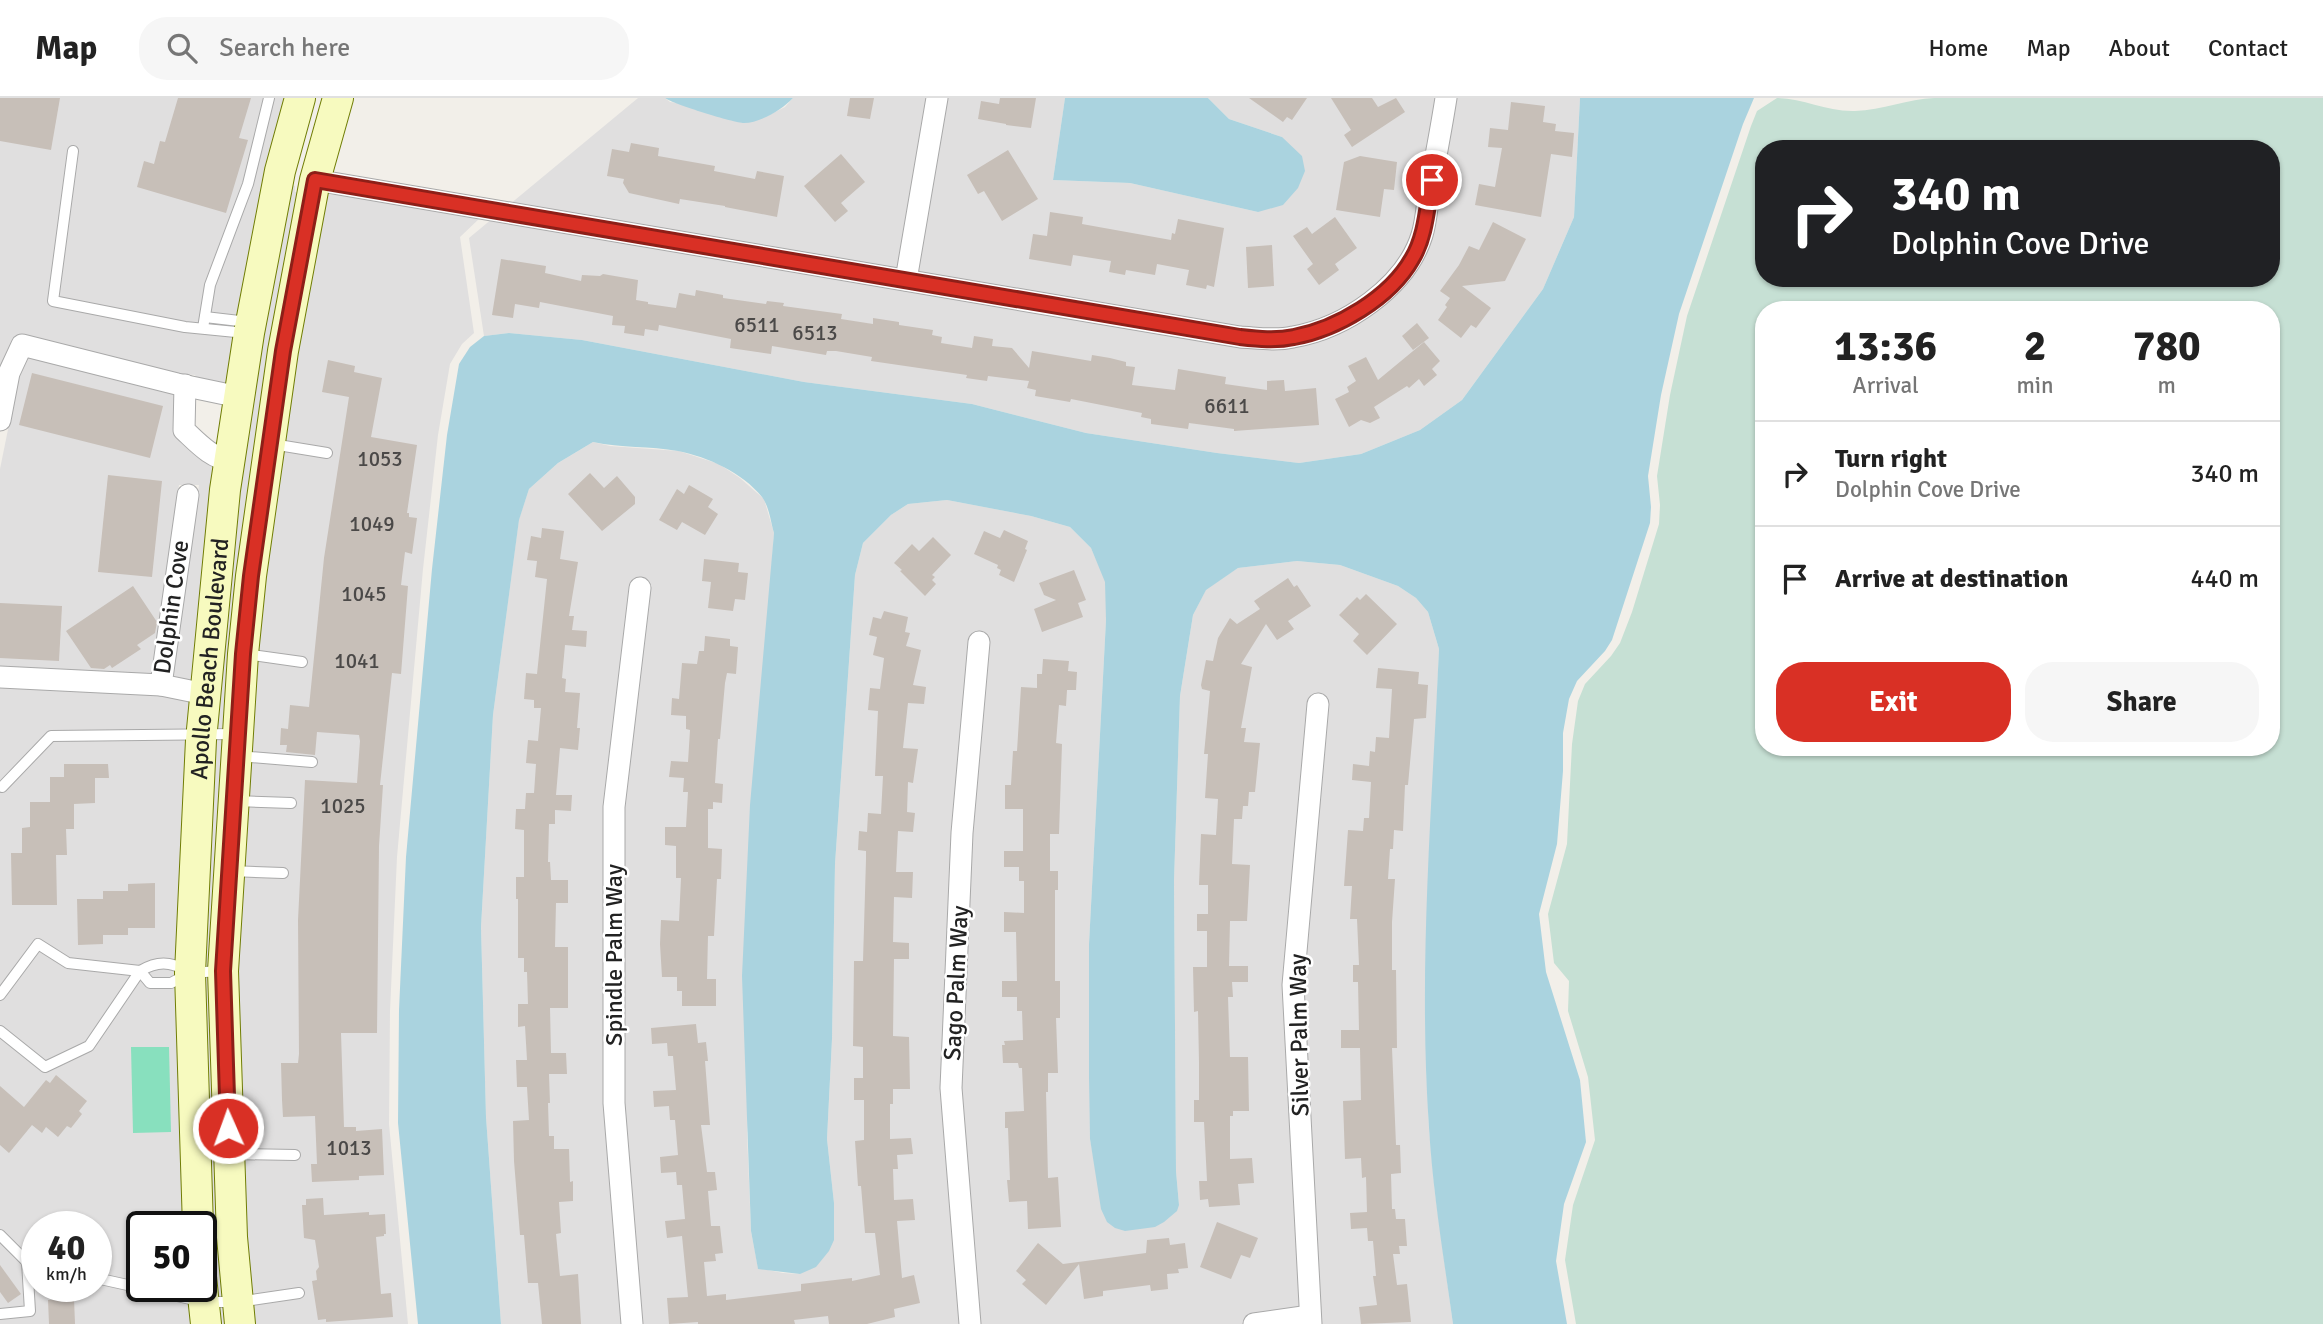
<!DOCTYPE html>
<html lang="en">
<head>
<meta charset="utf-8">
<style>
  :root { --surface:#fff; --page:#f6f6f6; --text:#222; --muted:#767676; --line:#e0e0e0; --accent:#d93025 }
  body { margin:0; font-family:Signika,sans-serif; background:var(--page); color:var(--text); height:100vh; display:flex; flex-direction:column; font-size:26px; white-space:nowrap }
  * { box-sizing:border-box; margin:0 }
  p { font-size:23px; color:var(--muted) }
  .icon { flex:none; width:38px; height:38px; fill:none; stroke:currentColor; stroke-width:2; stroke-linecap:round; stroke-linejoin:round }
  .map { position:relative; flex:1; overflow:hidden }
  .details { position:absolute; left:1755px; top:203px; width:525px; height:455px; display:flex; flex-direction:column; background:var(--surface); border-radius:28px; box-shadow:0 2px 5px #0004 }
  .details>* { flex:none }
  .guide { position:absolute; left:1755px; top:42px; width:525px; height:147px; border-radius:28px; box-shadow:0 2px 5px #0004; background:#202124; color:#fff; overflow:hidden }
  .speed { position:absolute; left:21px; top:1113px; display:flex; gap:14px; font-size:35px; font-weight:700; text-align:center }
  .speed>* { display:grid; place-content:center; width:91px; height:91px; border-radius:50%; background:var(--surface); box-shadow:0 2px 5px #0004; line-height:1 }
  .speed small { font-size:18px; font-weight:400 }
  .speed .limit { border:4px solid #111; border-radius:10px; background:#fff; color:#111 }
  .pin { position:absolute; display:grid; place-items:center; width:60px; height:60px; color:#fff; margin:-30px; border:4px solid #fff; border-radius:50%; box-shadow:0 2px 7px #0007 }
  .me { position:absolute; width:77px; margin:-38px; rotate:358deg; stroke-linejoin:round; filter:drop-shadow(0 0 5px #0008) }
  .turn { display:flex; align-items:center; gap:24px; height:147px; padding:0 21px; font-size:32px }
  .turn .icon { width:91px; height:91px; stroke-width:2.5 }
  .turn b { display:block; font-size:49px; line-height:60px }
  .eta { display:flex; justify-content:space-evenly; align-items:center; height:119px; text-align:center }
  .eta b { font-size:42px; font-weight:800; line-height:49px }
  .action { display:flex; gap:14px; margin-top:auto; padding:14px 21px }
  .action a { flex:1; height:80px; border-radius:28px; background:var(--accent); color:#fff; font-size:28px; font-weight:800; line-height:80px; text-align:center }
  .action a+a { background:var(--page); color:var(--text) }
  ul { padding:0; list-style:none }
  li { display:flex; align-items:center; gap:21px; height:105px; padding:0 21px; border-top:2px solid var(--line) }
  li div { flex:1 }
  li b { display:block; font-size:26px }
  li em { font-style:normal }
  header { display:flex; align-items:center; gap:42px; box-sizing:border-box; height:98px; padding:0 35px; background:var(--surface); border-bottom:2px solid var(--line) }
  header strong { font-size:33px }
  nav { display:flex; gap:38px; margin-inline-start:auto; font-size:24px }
  .search { width:490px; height:63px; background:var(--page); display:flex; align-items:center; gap:18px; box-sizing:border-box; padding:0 24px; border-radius:28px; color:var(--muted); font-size:26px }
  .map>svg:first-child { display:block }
</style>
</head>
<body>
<header>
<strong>Map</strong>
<div class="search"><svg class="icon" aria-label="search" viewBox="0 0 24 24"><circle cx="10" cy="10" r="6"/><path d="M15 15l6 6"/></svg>Search here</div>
<nav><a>Home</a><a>Map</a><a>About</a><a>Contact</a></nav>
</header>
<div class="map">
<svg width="2323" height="1226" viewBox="0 0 2323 1226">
  <rect width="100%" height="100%" fill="#f2efe9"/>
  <!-- residential -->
  <g fill="#e0dfdf" fill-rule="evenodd">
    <path d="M0 0H290L231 287 196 279 195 277 181 276 26 238 0 272Z"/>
    <path d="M638 0H665L670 4 767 18 785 9 793 0H1065L1053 82 1130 85 1258 114 1282 39 1229 21 1208 0H1580L1574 119 1543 191 1462 302 1420 332 1361 356 1299 365 1217 355 1086 335 972 306 804 284 582 242 509 235 484 238 469 140Z"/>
    <path d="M288 86 295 88V94L302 95 241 478 229 1226H217L208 1142 200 873 211 642 236 393Z"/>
    <path d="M323 96 359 99 480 120 460 139 474 235 462 246 450 266 438 337 423 471 397 759 390 913 389 1026 408 1226H250L234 872 261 478Z"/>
    <path d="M28 259 174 296 173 332 176 339 195 356 214 370 196 584 173 579 199 387H179L152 576 0 569V371L19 277Z"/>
    <path d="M593 344 610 348 679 353 719 366 740 380 764 401 774 435 768 522 747 1035 751 1133 758 1170 783 1175 800 1176 834 1105 827 1041 832 941 835 766 855 477 863 445 891 417 908 406 947 402 1031 418 1070 429 1091 450 1106 484V522L1089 846 1090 1041 1095 1068 1179 1107 1176 1073 1174 783 1180 598 1193 517 1206 491 1238 470 1297 463 1340 467 1398 488 1416 500 1428 514 1439 551 1427 837 1426 966 1429 1031 1435 1095 1453 1226H501L486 1019 481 829 493 617 519 421 529 391 558 365Z"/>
    <path d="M0 589 159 597 194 604 187 1129H142V1188H192L195 1226H0ZM37 1129H96V1188H37Z"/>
  </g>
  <!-- wetland -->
  <path fill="#c6e0d4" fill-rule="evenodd" d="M1777 0C1803 0 1827 14 1855 13 1882 12 1909 1 1934 0 2064 0 2193 0 2323 0V1226H1576L1565 1162 1573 1107 1595 1042 1588 979 1568 913 1569 883 1554 865 1548 816 1567 746 1572 646 1578 603 1585 586 1611 558 1620 545 1632 514 1659 426 1660 407 1657 378 1670 297 1687 218 1751 28 1757 13ZM1764 51H2272V180H1764ZM1764 212H2272V649H1764Z"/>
  <!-- pitch -->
  <path fill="#88e0be" d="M131 949H169L171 1034 133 1035Z"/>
  <!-- water -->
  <g fill="#aad3df">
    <path d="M665 0H793C783 11 760 25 744 25 734 25 673 6 665 0Z"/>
    <path d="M1065 0H1208L1229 21 1282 39 1302 58 1305 73 1298 90 1283 107 1258 114 1130 85 1053 82Z"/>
    <path d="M1580 0H1754L1743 26 1679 216 1661 297 1648 378 1651 409 1650 425 1612 542 1605 553 1577 583 1569 601 1563 635V673L1557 746 1539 816 1546 874 1580 982 1586 1044 1564 1106 1556 1163 1567 1226H1453C1444 1161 1433 1096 1429 1030 1418 871 1432 710 1439 551L1428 514 1416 500 1398 488 1340 467 1297 463 1238 470 1206 492 1193 517 1180 598 1174 783 1176 1073 1179 1107 1177 1113 1164 1124 1155 1129 1125 1133 1115 1130 1107 1124 1101 1111 1090 1041 1089 980V846L1106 522 1105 484 1091 450 1070 429 1031 418 947 402 908 406 891 417 863 445 855 477 835 766 832 941 827 1041 834 1105V1142L829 1153 816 1169 800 1176 758 1171 751 1133 742 878 750 707 774 435C771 425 769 408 762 399 743 375 708 359 678 353 650 348 621 350 593 344L558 365 529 391 519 422 493 617 481 829 486 1019 501 1226H418L398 1025 399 912 406 759 432 471 447 337 459 266 470 249 484 238 509 235 582 242 804 284 972 306 1086 335 1217 355 1299 365 1361 356 1420 332 1462 302 1543 191 1574 119Z"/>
  </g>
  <!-- building -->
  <g fill="#c7bfb8">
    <path d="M0 0H60L51 52 0 43Z"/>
    <path d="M178 0H251L239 40 248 42 226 115 137 89 144 63 154 66 160 43 165 44Z"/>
    <path d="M850 0H874L870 21 847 18Z"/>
    <path d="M1000 0H1036L1031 30 1006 27V26L978 21 981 3 999 6Z"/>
    <path d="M1249 0H1307L1292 22 1287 19 1283 24Z"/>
    <path d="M1331 0H1372L1378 9 1396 0 1405 14 1352 49 1344 37 1351 32Z"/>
    <path d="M1511 4 1545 8 1543 24 1556 26 1555 33 1574 35 1572 59 1551 56 1541 119 1475 107 1479 86 1495 89 1502 50 1488 49 1490 30 1508 32Z"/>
    <path d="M631 45 659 50 658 58 715 68 714 73 755 81 757 73 784 78 777 119 725 109V108L680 101 679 106 629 95 623 85 624 81 607 78 612 51 629 54Z"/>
    <path d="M1008 52 1038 101 1002 123 984 93 978 96 967 77Z"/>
    <path d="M841 56 865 84 841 105 848 113 835 124 804 88Z"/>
    <path d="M1360 58 1397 64 1394 92 1384 91 1380 119 1336 112 1344 64Z"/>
    <path d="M1050 114 1083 119 1082 126 1171 142 1172 135 1175 136 1178 121 1224 130 1214 189 1207 187 1206 191 1186 187 1189 172 1157 166 1155 177 1126 172 1125 177 1109 174 1111 163 1073 157 1071 168 1029 161 1033 136 1047 138Z"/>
    <path d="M1335 119 1357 150 1335 166 1339 172 1319 187 1307 171 1313 166 1293 138 1307 129 1312 136Z"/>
    <path d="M1493 124 1526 141 1505 183 1462 188 1491 210 1476 230 1471 227 1461 240 1438 222 1447 209 1445 207 1450 200 1440 193 1459 167 1469 148 1479 152Z"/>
    <path d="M1272 147 1274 188 1248 190 1246 149Z"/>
    <path d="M501 161 546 168 545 175 581 183 582 177 600 178 603 176 638 182 636 202 648 204V206L676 210 679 195 695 198 696 192 723 197V200L766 206 767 203 784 205 783 208 842 216 841 221 873 226V220L899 224V227L933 232 932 237 942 239 941 245 972 250 974 238 993 241 992 248 1012 250 1029 270 1032 253 1091 263 1092 257 1110 260 1126 264V268L1135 269 1132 287 1175 292 1178 271 1226 279 1225 286 1267 292V283L1284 282 1285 293 1316 290 1319 327 1234 333V331L1189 325 1188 331 1151 326V321L1141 319 1142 315 1071 301 1070 304 1035 298 1036 292 1027 290 1029 283 988 278 987 283 966 280 967 277 871 263 872 259 836 253H827L826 257 772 248 771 256 730 250 731 241 659 227 658 233 645 231 644 238 624 235 625 228 612 227 613 218 540 204 539 210 515 206 513 220 492 217Z"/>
    <path d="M1417 225 1429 240 1413 252 1402 238Z"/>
    <path d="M1424 244 1440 263 1432 271 1437 277 1424 288 1419 281 1409 290 1407 288 1374 309 1380 320 1370 325 1361 322 1349 329 1335 301 1349 294 1347 289 1356 283 1348 268 1366 259 1378 282Z"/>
    <path d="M328 262 355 268 354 274 382 280 371 339 417 347 407 415H409V419L417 420 412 456 405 454 401 487 408 488 401 576 392 575 380 687H383L379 748 377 935H341L344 1029H356V1033L382 1031 384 1077 359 1078V1082L312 1084 311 1066H317L315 1018 283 1019 282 1002 281 965H298L299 956 298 822 305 682 357 685 360 643 359 637 317 634 315 657 286 654 287 647H280L281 630 288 631 290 607 309 609 324 460 349 299 322 294Z"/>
    <path d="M32 275 163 308 150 360 19 327Z"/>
    <path d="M590 375 604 390 617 378 635 399V406L602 433 568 396Z"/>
    <path d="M108 377 162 383 152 479 98 474Z"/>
    <path d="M689 387 713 401 708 409 718 416 705 437 682 424 677 432 659 422 677 391 684 396Z"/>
    <path d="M542 430 564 433 560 461 578 464 569 518H574L572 532 587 533 586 549 565 547 562 580 566 581 565 594 580 595 577 630H580L578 652 560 650 556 697H572L571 713 555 712V726H549L548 764H550L551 782H568V805H556L555 849H568V910H550L551 955H566L567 976H549L550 1005H548L549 1038H554V1051H569L570 1084 573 1083V1103L559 1104 561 1135 556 1136 560 1178 578 1176 581 1226H542L538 1185H528L524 1137H520L514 1063 513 1023 529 1022 527 989H517L516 962H527L525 928 518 929V906H528L527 874H524V860H518V801H516V779H524V732L515 731 516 711H525L526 695H534L536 666 526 665 528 642 538 643 541 610H534V602L524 601 526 575 537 576 547 481 535 479 537 463 527 462 531 438 541 440Z"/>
    <path d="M1004 432 1028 443 1025 451 1027 452 1014 484 999 477 1001 472 997 470 998 467 974 456 984 433 1000 440Z"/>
    <path d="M933 439 951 457 932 477 935 479 932 482 936 486 925 498 900 473 902 472 894 465 912 446 919 453Z"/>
    <path d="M704 461 739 465 738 474 748 475 745 502 735 501 733 513 708 510 711 484 702 483Z"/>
    <path d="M1074 472 1086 502 1078 505 1083 519 1042 534 1034 511 1056 502 1044 497 1039 485Z"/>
    <path d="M1288 480 1294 489 1297 487 1311 508 1288 523 1294 531 1277 542 1266 526 1241 566 1252 569 1241 630H1246L1244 644 1260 645 1255 694H1249L1248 708H1243L1242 721H1234L1232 766 1250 767 1247 823H1230L1229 868H1248V884H1232L1233 899H1228L1230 959H1248L1249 1013H1233V1018H1230V1061L1252 1060 1254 1085 1238 1086 1240 1107 1209 1109 1208 1101 1200 1102 1199 1083H1207L1204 1024H1194V1002H1199V964L1198 913 1194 914 1193 869H1207V833H1197V816H1208V787H1199L1201 736 1216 737 1218 701 1205 700 1208 656H1204L1210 593 1202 591 1201 587 1206 562 1213 563 1218 540 1230 520 1237 526 1260 511 1254 503Z"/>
    <path d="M133 488 157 524 155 535 137 547 141 551 112 570 110 567 104 571 91 570 66 533Z"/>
    <path d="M1366 496 1397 526 1367 557 1353 543 1359 536 1339 517 1357 499 1360 502Z"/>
    <path d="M0 505 62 508 59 563 0 560Z"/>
    <path d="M884 513 908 519 905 534 910 535 906 548 921 552 913 587 926 589 924 606 908 605 903 650 918 651 913 685 908 684 907 714 915 715 913 734 898 733 896 774H913L912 800 894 799 893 844 909 845V861H894L893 938 909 939 910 991H893V1006H890V1041L911 1040 913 1056 897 1057 898 1071H893L894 1102 913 1101 915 1122 897 1123 902 1180 914 1177 920 1205 894 1211 895 1219 867 1226H829L828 1218 794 1222 795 1226H698V1224L669 1226 667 1200 688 1199 682 1138 667 1140 665 1123 685 1121 682 1087H677L676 1074 661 1075 660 1059 678 1057 675 1022H670L669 1008 654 1009 653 993 676 992 673 958H668L667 945 652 946 651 930 696 926 698 945 706 944 708 963H705L710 1027H701L707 1074H715L717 1092 708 1093 711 1128H720L723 1155 715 1156 716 1163 704 1164 707 1198 726 1196V1202L801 1193V1186L852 1180V1183L880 1177 875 1135H865L861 1088H858L855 1043 864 1042V1002H854V980H863V949L853 948 854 863H863L866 761V753L858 752 859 733 867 734 868 715 881 716 883 678H875L878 613 868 612 870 590 880 591 884 560 873 557 877 539 869 537 873 519 881 521Z"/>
    <path d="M705 538 730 541V548L738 549 736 576 727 575 725 585 720 641H718L715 685 723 686 722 705 713 704V711H708V750L722 751 721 781H717L714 838H708L707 881H716V908H682V893H677V879H662L660 846 661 822 679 823 681 780H676V748L665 747V729H686L688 694H683L684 680 669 679 671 663 688 664 690 632 686 631V618L671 617 672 600 679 601 682 565 697 566 699 553H704Z"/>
    <path d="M1043 561 1069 563 1068 573 1077 574 1076 592H1067L1066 608 1059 607 1056 645 1062 646 1059 736H1050V773H1058V792H1055V883H1060V920H1056L1058 975H1048V994H1046L1048 1080 1058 1079 1061 1129 1028 1131 1027 1103 1009 1104 1007 1082H1010L1008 1030H1005V1014L1024 1013 1022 970H1019L1018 965H1003L1002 947H1005L1004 943 1023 942 1022 913H1017V899H1002V883H1017L1016 834H1004V814L1024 815V783H1019V769H1004V753H1023V711H1005V687H1011L1013 653H1017L1021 589 1037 590V576H1042Z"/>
    <path d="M1378 570 1419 574 1418 586 1428 587 1426 620 1414 621 1408 687H1405L1403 733 1394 732 1393 751H1390L1388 781H1395L1392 824V872H1396L1397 950H1392L1396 1047H1400L1401 1075 1391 1076 1392 1111H1395L1396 1121H1405L1407 1148H1399L1400 1156H1393L1397 1187 1407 1186 1411 1224 1361 1226 1359 1209 1377 1207 1373 1178H1376L1373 1143H1368L1367 1130 1351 1131 1350 1115 1367 1114 1366 1079 1362 1080 1361 1060 1345 1061 1343 1003 1361 1002 1360 950H1341V932H1359L1358 884H1353V867H1359L1357 821H1350L1352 788H1344L1348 732 1363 733 1364 720H1369L1371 684 1352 682 1353 666 1369 668 1370 653 1375 654 1376 639 1389 640 1392 591 1376 590Z"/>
    <path d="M64 666H108L109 680H95V705L74 706V731H66L67 757H56L57 807H12L11 755H22V730L30 729V704H50V679H64Z"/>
    <path d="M155 785V830H128V837H103V846L78 847 77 801H103V793H128V786Z"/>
    <path d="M56 977 87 1003 79 1013 82 1016 71 1030 67 1028 58 1039 46 1029 42 1035 32 1027 9 1055 0 1047V988L24 1009 46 982 50 985Z"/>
    <path d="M323 1100 324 1117 369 1114V1117L385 1116 386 1136H384V1138L376 1139 381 1196 391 1195 393 1219 326 1224V1221L318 1222 312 1183 317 1182 316 1173 319 1169 315 1142 304 1140 302 1107H306V1101Z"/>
    <path d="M1217 1124 1258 1140 1250 1160 1241 1157 1231 1181 1200 1169Z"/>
    <path d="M1169 1140 1170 1147 1185 1145 1188 1170 1178 1171 1179 1175 1167 1176 1168 1191 1151 1193 1150 1187 1103 1193V1198L1084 1201 1079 1166 1046 1207 1022 1186 1026 1182 1016 1173 1038 1145 1063 1166 1146 1155 1147 1142Z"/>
    <path d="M0 1167 21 1196 8 1205 0 1194Z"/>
    <path d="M74 1200 75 1226H49L48 1202Z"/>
  </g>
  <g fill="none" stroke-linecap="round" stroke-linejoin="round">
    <!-- lane casing -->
    <g stroke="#a9a9a9" stroke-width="12">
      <g id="lane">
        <path d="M73 53 53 203 185 229 246 235"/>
        <path d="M205 219 248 224"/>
        <path d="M203 230 210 187 248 86 269 0"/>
        <path d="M272 346 327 355"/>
        <path d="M245 556 302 564"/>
        <path d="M239 658 312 664"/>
        <path d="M2 689 51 638 235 636"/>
        <path d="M237 703 291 705"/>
        <path d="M231 773 283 775"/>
        <path d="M0 897 38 846 68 865 140 873 150 885H171L190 875 220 873"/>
        <path d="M0 933 45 969 89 948 140 873C157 863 170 863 187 873"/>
        <path d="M232 1056 295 1057"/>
        <path d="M0 1137 27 1164 37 1166"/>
        <path d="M96 1180 204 1204H238L299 1195"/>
        <path d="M0 1216 30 1213 27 1164"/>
      </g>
    </g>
    <!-- street casing -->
    <g stroke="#a9a9a9" stroke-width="23">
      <g id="street">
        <path d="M315 82 1240 239C1258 240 1276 243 1293 239 1345 230 1406 189 1422 137 1426 124 1427 109 1429 95 1435 63 1441 32 1446 0"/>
        <path d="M906 182 937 0"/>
        <path d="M185 287 184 332C197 344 212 361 230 362"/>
        <path d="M0 322 9 275 22 247 177 286 239 299"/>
        <path d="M0 579 161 587 188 397"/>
        <path d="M161 587 205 596"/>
        <path d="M632 1226 614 1005V709L640 490"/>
        <path d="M970 1226 951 990 962 735 979 544"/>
        <path d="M1254 1226 1310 1218"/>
        <path d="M1311 1226 1293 887 1318 606"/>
      </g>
    </g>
    <!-- secondary casing -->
    <g stroke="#707d05" stroke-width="32">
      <g id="secondary">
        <path id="s1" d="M198 1129 190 875 201 642 225 392 249 235 280 73 300 0"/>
        <path d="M201 1179 206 1226"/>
        <path d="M240 1226 232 1139 223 873 243 556 251 478 283 253 315 82 338 0"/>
      </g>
    </g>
    <!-- lane -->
    <use href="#lane" stroke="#fff" stroke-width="10"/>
    <!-- street -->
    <use href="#street" stroke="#fff" stroke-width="21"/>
    <!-- secondary -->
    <use href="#secondary" stroke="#f7fabf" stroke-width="30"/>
  </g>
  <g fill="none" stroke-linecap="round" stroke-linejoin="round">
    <!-- route casing -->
    <g stroke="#8d1f18" stroke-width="18">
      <path id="route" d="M228 1030 223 873 243 556 251 478 283 253 315 82 1240 239C1258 241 1276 243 1294 239 1337 231 1390 200 1412 161 1426 138 1427 108 1432 82"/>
    </g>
    <!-- route -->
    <use href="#route" stroke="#d93025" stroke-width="12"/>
  </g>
  <g text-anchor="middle" stroke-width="5" stroke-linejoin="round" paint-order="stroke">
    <!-- number labels -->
    <g font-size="21" fill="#4b4948">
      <text x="757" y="234">6511</text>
      <text x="815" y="242">6513</text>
      <text x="1227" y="315">6611</text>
      <text x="380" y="368">1053</text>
      <text x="372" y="433">1049</text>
      <text x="364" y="503">1045</text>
      <text x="357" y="570">1041</text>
      <text x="343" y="715">1025</text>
      <text x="349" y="1057">1013</text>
    </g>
    <!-- street labels -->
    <g font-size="24" fill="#222" stroke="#fff">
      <text transform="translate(171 509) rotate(-82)" y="8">Dolphin Cove</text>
      <text dy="8" stroke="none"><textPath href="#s1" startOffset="569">Apollo Beach Boulevard</textPath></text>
      <text transform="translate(614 857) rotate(-90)" y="8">Spindle Palm Way</text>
      <text transform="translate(956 885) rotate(-87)" y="8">Sago Palm Way</text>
      <text transform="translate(1299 937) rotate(-91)" y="8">Silver Palm Way</text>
    </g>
  </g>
</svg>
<div class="speed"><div>40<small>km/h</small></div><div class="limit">50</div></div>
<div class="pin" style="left:1432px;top:82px;background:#d93025"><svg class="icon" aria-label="arrive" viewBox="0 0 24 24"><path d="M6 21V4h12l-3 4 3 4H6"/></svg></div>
<svg class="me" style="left:228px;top:1030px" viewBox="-20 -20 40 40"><circle r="17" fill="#d93025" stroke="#fff" stroke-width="3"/><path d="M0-11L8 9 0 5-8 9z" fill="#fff"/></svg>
<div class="guide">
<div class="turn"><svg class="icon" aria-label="right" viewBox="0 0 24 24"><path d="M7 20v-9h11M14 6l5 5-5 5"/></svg><div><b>340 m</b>Dolphin Cove Drive</div></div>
</div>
<section class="details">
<div class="eta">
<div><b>13:36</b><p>Arrival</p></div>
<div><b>2</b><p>min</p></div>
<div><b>780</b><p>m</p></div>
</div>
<ul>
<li><svg class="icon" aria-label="right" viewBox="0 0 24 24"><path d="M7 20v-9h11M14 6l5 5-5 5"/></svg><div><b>Turn right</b><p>Dolphin Cove Drive</p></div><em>340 m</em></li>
<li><svg class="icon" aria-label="arrive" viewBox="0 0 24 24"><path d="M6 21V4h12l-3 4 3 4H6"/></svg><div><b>Arrive at destination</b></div><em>440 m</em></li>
</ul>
<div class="action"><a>Exit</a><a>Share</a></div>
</section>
</div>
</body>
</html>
